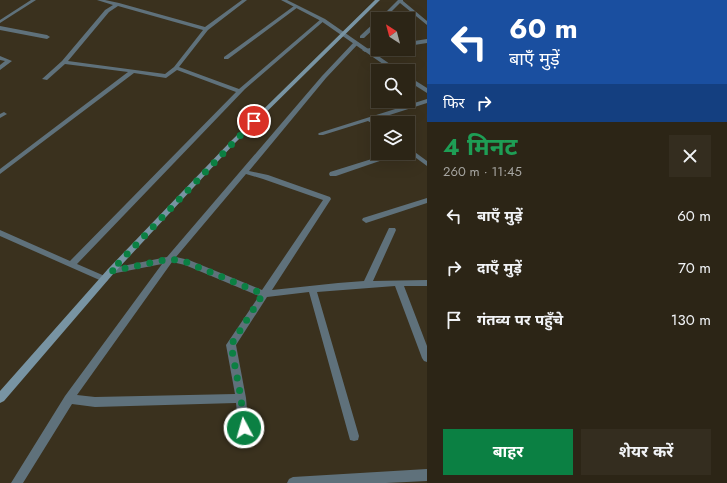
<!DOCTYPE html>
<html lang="hi">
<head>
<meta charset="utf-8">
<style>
  :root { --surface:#2c2516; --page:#342d1f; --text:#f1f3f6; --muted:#a6a5a1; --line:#484235; --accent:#0b8043 }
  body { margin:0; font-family:Jost,"Noto Sans Devanagari",sans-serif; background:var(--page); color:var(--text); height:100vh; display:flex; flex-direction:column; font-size:15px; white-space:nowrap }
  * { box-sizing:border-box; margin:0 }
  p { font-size:13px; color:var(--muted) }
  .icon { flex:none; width:22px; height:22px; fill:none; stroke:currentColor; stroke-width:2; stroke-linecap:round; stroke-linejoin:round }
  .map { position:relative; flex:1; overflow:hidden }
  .sheet { display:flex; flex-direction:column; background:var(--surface); width:300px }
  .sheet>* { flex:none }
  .guide { background:#1a4fa0; color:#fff; overflow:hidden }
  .needle { width:26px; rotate:324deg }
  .tools { position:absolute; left:371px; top:12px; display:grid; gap:8px }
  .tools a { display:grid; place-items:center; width:44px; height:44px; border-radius:0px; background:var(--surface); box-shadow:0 4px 16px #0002,0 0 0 1px var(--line); font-size:20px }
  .pin { position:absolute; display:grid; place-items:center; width:34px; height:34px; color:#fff; margin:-17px; border:2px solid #fff; border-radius:50%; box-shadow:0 1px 4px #0007 }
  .me { position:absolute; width:44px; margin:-22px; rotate:354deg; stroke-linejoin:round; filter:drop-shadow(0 0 3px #0008) }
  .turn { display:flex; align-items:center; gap:14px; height:84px; padding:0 16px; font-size:18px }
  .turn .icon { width:52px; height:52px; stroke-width:2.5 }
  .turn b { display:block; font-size:28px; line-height:34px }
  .then { display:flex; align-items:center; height:38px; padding:0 16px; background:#0003; gap:8px; font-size:15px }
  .round { display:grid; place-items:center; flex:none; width:42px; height:42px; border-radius:0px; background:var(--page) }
  .overview { display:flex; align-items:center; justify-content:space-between; height:68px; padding:0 16px }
  h1 { font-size:24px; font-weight:700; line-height:30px; color:#1e9e55 }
  .primary-button { display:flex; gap:8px; margin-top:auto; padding:8px 16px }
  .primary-button a { flex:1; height:46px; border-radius:0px; background:var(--accent); color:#fff; font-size:16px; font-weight:700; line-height:46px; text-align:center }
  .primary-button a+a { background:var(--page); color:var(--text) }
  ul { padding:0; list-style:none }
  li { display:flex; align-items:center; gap:12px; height:52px; padding:0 16px }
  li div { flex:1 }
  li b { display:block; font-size:15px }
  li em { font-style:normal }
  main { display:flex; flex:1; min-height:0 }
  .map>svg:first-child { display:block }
</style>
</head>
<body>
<main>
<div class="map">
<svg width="427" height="483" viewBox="0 0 427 483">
  <rect width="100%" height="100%" fill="#3a311e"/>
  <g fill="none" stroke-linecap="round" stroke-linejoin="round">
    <!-- minor -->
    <g fill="#5f717b" fill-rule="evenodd">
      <path d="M31 0H36L0 23V20Z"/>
      <path d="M97 0H105L119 3 205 27 242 0H247L208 30 179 67 239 89 321 19 325 20 245 89 77 264 107 277 108 279 107 281 104 282 0 236V230L70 261 236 92 177 70 166 78 134 73 0 174V169L128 72 65 64 47 80 42 79 62 61 105 10 113 5ZM118 6 203 30 174 67 165 74 68 61 109 12Z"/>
      <path d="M398 0H403V1L427 21V25L400 3 384 19H379Z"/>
      <path d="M294 6 298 7 228 59H224V57Z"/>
      <path d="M376 21H378V25L364 38H360V36Z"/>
      <path d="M0 26 47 35 50 37 47 39 0 30Z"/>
      <path d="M427 39V43L408 46V42Z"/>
      <path d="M354 42 359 43 326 78 249 171 268 175 330 197 331 199 272 290 338 283 364 281 388 230 389 228H395L396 230 373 281 427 280V286H404L427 346V362L424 361 422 358 395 286 317 292 359 436 358 440 354 441 350 440 309 292 267 297 236 345 246 398 250 443 249 447 245 448 241 447 240 443 236 403 95 407 72 404 23 483H11L65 396 162 264 111 274 108 273 107 271 108 269 167 257 322 76ZM246 174 263 179 323 200 262 290 189 260 176 257ZM172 262 185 265 259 296 226 345 235 394 95 397 77 395Z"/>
      <path d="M378 46V49H380L365 52 362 50Z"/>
      <path d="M0 56 12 61 0 70V65L5 61 0 60Z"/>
      <path d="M427 99V103L374 120 379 123H378V127L368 121 323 135H319L318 134 319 133Z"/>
      <path d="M4 112 7 114 0 118V114Z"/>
      <path d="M408 147 427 161V166L408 152Z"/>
      <path d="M391 153H401L400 154 336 176H330L329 174 330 172Z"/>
      <path d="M427 198V203L366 223 362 220 363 218Z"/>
      <path d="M427 469V481L386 483H287L289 479 293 477Z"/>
    </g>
    <!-- tertiary -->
    <g fill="#5f717b" fill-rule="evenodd">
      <path d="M281 0H287L325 19 400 71H393L321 21Z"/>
      <path d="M408 76 427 88V93L408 81Z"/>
    </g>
    <!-- secondary -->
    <path fill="#7894a3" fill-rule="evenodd" d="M375 0H380L234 144 114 273 4 401 0 403V391L108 269 230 142Z"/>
  </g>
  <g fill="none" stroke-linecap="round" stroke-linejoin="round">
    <!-- route -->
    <path stroke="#0b8043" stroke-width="7" stroke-dasharray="0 12.6" d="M244 428 241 398 231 345 263 294 186 262 170 259 111 271 254 121"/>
  </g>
</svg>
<div class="tools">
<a><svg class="needle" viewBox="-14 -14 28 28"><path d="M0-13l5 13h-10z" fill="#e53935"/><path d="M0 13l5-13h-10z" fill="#a6a5a1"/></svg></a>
<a><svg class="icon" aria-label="search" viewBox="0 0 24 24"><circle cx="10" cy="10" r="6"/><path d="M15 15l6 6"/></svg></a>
<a><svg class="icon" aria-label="layers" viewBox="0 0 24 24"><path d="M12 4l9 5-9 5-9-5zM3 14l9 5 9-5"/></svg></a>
</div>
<div class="pin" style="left:254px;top:121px;background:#d93025"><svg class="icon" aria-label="arrive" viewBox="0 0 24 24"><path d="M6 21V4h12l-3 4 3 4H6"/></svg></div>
<svg class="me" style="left:244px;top:428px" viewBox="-20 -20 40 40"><circle r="17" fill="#0b8043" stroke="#fff" stroke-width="3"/><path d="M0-11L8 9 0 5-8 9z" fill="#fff"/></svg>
</div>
<section class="sheet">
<div class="guide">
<div class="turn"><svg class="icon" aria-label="left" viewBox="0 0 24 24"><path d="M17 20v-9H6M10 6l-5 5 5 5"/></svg><div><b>60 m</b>बाएँ मुड़ें</div></div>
<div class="then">फिर<svg class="icon" aria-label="right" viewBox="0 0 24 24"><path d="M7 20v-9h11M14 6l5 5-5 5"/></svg></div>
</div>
<div class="overview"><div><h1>4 मिनट</h1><p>260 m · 11:45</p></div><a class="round"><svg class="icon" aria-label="close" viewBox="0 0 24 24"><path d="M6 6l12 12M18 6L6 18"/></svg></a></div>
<ul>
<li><svg class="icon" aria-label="left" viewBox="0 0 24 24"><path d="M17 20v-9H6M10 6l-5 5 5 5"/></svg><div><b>बाएँ मुड़ें</b></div><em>60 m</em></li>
<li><svg class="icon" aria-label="right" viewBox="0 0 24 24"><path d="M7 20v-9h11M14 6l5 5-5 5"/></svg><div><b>दाएँ मुड़ें</b></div><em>70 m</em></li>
<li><svg class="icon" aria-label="arrive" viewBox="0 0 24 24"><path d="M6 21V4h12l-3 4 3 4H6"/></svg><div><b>गंतव्य पर पहुँचे</b></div><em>130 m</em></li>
</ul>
<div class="primary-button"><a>बाहर</a><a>शेयर करें</a></div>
</section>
</main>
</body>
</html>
